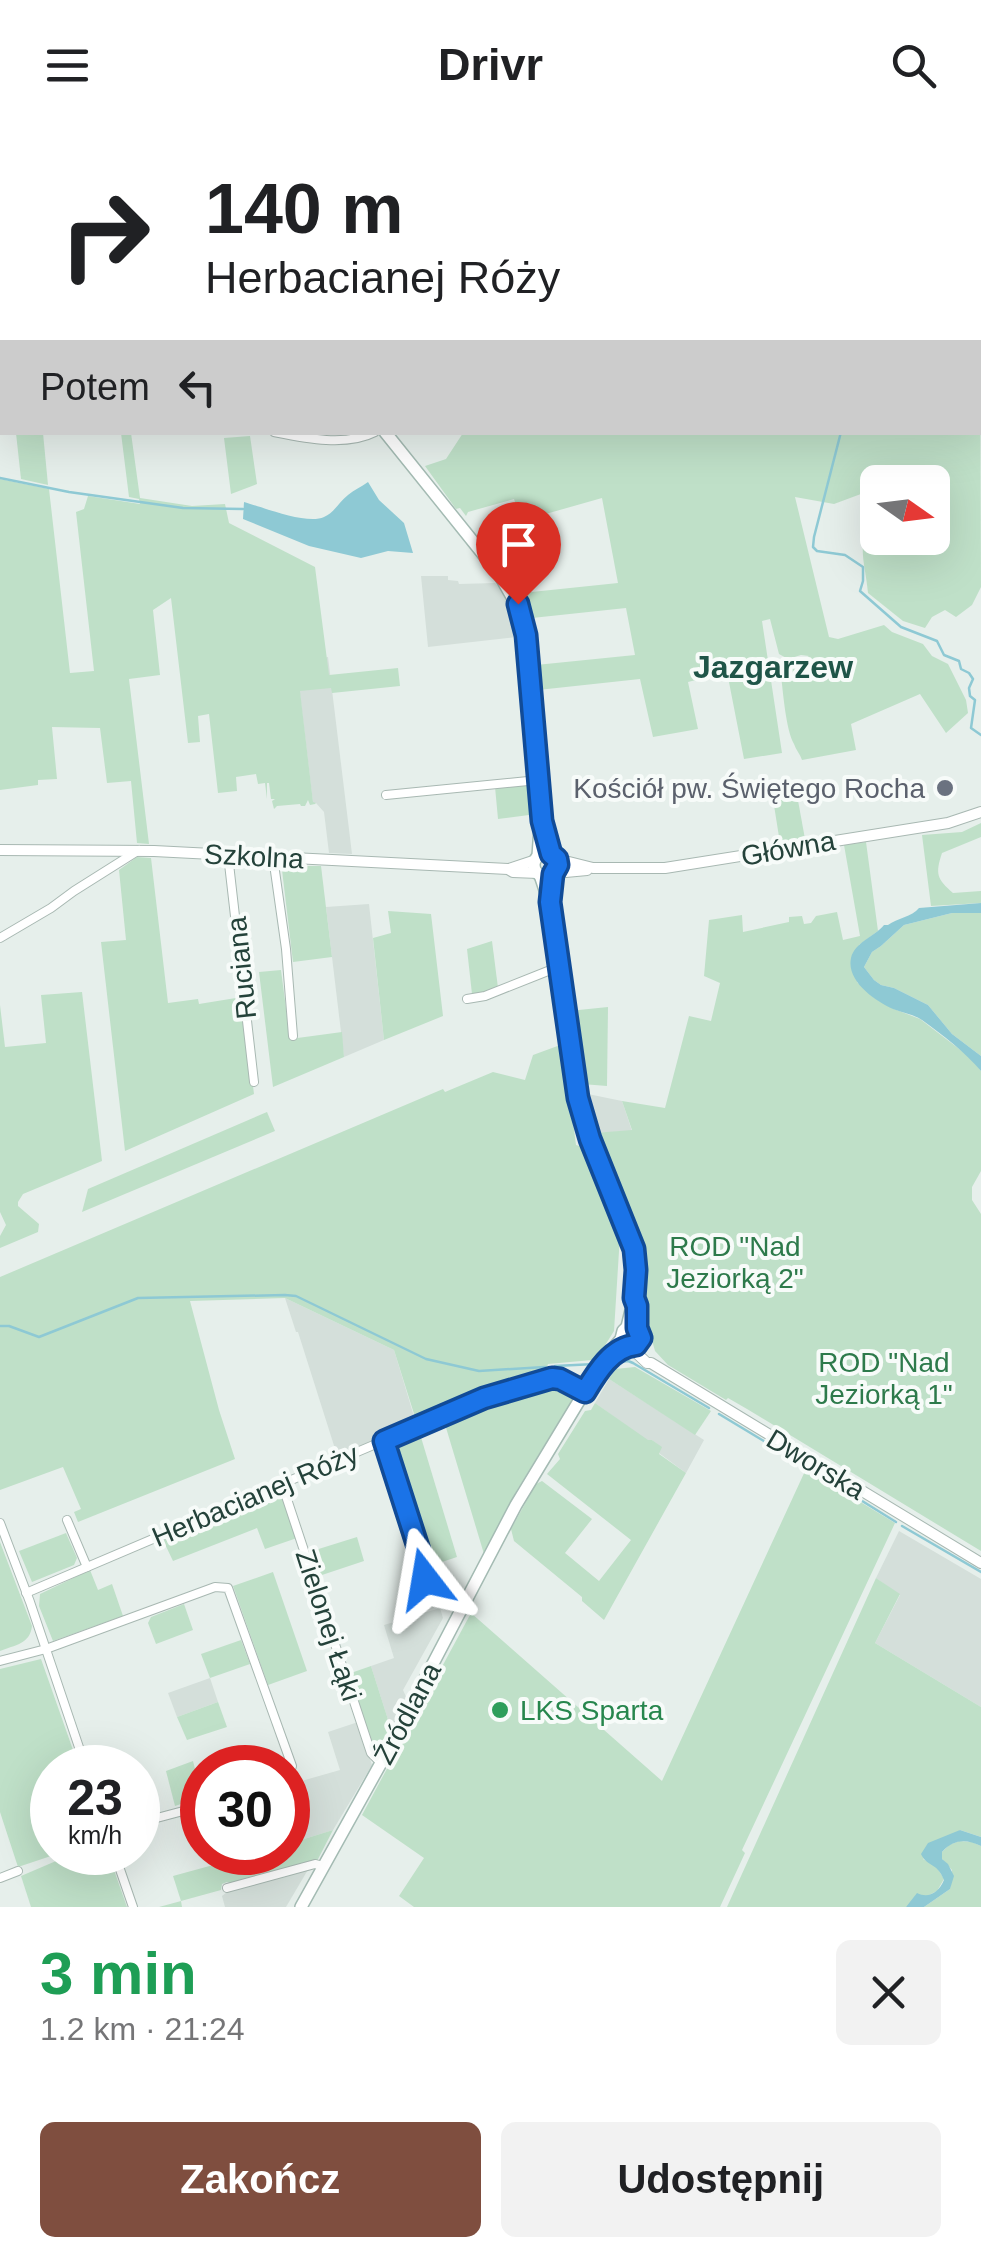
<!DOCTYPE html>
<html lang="pl">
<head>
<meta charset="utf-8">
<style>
  :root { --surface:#fff; --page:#f2f2f2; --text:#202124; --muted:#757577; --accent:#7f4e3f }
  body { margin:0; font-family:Helvetica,sans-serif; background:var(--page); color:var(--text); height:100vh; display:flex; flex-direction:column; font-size:38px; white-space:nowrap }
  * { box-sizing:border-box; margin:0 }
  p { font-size:32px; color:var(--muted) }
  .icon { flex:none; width:55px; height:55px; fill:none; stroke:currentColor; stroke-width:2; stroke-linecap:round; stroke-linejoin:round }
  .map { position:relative; height:1777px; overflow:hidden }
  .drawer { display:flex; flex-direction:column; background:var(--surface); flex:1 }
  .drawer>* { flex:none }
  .guide { position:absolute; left:0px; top:0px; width:982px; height:305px; box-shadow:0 10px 40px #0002; background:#fff; color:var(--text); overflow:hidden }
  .needle { width:65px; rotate:104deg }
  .controls { position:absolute; left:860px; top:335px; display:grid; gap:20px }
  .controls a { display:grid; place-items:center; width:90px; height:90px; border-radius:15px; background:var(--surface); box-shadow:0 10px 40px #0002; font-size:50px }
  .speed { position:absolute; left:30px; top:1615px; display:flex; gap:20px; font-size:50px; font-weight:700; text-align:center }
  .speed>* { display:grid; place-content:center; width:130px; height:130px; border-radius:50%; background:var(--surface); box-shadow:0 10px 40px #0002; line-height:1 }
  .speed small { font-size:25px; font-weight:400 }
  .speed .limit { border:15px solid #d22; background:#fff; color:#111 }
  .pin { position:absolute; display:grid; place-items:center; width:85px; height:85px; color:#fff; margin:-102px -42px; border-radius:50% 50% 50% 0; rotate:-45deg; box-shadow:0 0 10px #0007 }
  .pin .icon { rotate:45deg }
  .me { position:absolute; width:110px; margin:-55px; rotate:346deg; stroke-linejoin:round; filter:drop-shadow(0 0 8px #0008) }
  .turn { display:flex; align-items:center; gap:35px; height:210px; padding:0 40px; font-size:45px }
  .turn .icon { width:130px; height:130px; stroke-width:2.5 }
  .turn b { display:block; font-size:70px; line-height:85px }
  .then { display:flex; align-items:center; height:95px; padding:0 40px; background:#0003; gap:20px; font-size:38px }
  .round { display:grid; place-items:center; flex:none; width:105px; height:105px; border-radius:15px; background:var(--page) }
  .head { display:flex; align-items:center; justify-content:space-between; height:170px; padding:0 40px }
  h1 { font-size:60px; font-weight:700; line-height:75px; color:#1e9e55 }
  .action { display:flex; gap:20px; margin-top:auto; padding:20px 40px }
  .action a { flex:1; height:115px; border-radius:15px; background:var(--accent); color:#fff; font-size:40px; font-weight:700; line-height:115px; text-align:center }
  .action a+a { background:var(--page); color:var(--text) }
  header { display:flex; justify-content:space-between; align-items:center; height:130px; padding:0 40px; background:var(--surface); font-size:45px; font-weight:700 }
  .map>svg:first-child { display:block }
</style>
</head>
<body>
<header><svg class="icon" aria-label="menu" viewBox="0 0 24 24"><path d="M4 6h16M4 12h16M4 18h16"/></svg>Drivr<svg class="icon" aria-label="search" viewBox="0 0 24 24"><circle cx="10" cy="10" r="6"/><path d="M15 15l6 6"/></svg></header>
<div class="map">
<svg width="981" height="1777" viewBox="0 0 981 1777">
  <rect width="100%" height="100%" fill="#e6efeb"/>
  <!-- built -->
  <g fill="#d4dfda">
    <path d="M421 446H448V450L458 451 459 454 495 453 503 463 514 489 517 507 428 517Z"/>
    <path d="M328 527 352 724 329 723 324 682 316 673H313L296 531Z"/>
    <path d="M369 774 384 910 344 927 326 777Z"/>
    <path d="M583 963 622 971 632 1001 594 1003Z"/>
    <path d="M285 1168 394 1220 416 1293 412 1295 404 1290 391 1295 389 1304 337 1325 298 1202H296Z"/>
    <path d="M609 1249 704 1310 686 1343 659 1323 661 1317 652 1310 648 1311 595 1273Z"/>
    <path d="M899 1401 981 1449V1577L875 1513 900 1465 876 1448Z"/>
    <path d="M440 1478 443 1488 403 1560 407 1569 391 1599 371 1536 394 1528 384 1495Z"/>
    <path d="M210 1548 218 1572 177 1587 168 1563Z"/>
    <path d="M358 1592 372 1635 333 1700 288 1714V1683L298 1680 291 1654 340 1640 328 1602Z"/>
    <path d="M309 1738 286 1777H225L222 1766 231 1759Z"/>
  </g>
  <!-- green -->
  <g fill="#bfe0c8">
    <path d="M980 166 981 457 972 475 956 487 945 480 932 487 925 498 903 491 868 463C865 429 854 412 877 382L878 408H932V352H878L877 358 834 374 795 367 829 507 838 509 884 495 892 502 923 514 932 526 948 534 966 570 968 583 946 603 920 564 851 594 856 620 802 630C800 624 796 620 794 614 786 600 783 562 781 545L809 526 801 525 788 529 779 524 770 489 762 491 782 623 744 629 727 542 688 552 698 599 653 607 640 549 538 560 536 535 635 525 626 478 532 488 522 463 618 453 602 368 521 391 514 369 468 382 466 386 460 378 456 379 425 336 446 329 463 303 980 302Z"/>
    <path d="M16 303H43L48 355 21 349Z"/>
    <path d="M121 303H131L140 368 192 376 225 374 229 393 315 437 329 545 398 538 400 556 332 563 331 558 300 561 313 672 316 673 315 674 310 675 308 670 305 676H301L300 674 277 676 274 679 272 671 275 669H271L269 653H267V669L265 653 258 654 256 644 236 647 237 661 218 663 209 584 198 586 200 612 188 613 171 468 153 480 160 545 129 549 149 714 137 713 131 651 107 653 100 598 52 597 57 649 38 650V655L0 660V349L49 359 70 543 94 541 76 382 84 379 88 366 140 374 139 369 129 367Z"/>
    <path d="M250 306 257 354 231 364 224 308Z"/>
    <path d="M530 654 532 671 529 685 498 689 495 657Z"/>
    <path d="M797 665 805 709 780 713 773 669Z"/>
    <path d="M981 693V707L942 723C935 744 937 749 953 763L981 761V773L931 776 922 705 962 702Z"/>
    <path d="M866 712 878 801 859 815 857 852 873 867 894 879 920 889 971 928 981 941V1041L972 1057V1070L981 1084V1421L747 1279 728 1268 726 1270 668 1235 655 1221 644 1182 641 1125 620 1064 619 1056 615 1052 594 1003 632 1000 622 971 665 978 689 886 711 891 720 853 704 846 709 790 742 785 743 802 789 792V787L802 786 804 794 811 793 816 786 837 782 843 810 860 806 844 715Z"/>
    <path d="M137 727 151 728 168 873 198 869 199 874 242 867 254 964 125 1021 101 812 126 810 119 740Z"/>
    <path d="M287 736H321L332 827 293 832 282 740Z"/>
    <path d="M388 781 431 784 443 886 384 910 373 808 391 803Z"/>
    <path d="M970 781 981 783V926L952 904 928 875 894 858 881 855 874 850 864 837 872 822 881 816 904 795 952 783Z"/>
    <path d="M492 811 498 858 476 867 472 864 467 819Z"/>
    <path d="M281 840 290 909 342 902 344 927 273 957 259 842Z"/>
    <path d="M82 862 102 1031 23 1064 18 1072V1076L39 1094 38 1102 0 1118V1106L6 1095 0 1082V875L5 917 46 913 41 865Z"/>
    <path d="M608 877 607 956 582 954 569 881Z"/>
    <path d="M563 914 576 1015 583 1017 620 1105 614 1201 599 1225 592 1230 548 1234 544 1246 515 1252 467 1270 465 1267 415 1287 394 1220 285 1168 190 1171 219 1280 235 1329 78 1392 74 1382 81 1379 63 1337 0 1360V1147L443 959 445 962 493 942 525 950 533 925Z"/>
    <path d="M267 982 275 1001 82 1082 88 1059Z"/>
    <path d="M635 1237 711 1281 695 1305 609 1249 615 1239Z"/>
    <path d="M552 1255 561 1256 575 1265 517 1360 484 1424 444 1291 497 1268Z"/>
    <path d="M595 1273 648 1310H652L662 1317 659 1324 686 1343 604 1490 582 1471V1467L514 1411 511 1399 536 1354 542 1351 592 1389 565 1423 599 1451 631 1410 547 1344 560 1329 558 1324 585 1281 591 1280Z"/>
    <path d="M420 1304 457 1427 427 1437 390 1314Z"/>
    <path d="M806 1339 895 1393 742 1720 745 1723 720 1777H414L399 1766 424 1728 362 1685 471 1483 662 1651Z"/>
    <path d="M282 1359 297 1408 265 1419 257 1398 173 1431 163 1410Z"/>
    <path d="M66 1403 77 1428 74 1435 32 1452 19 1421Z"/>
    <path d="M357 1407 364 1431 316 1447 309 1422Z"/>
    <path d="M0 1412 32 1496C30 1514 15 1515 0 1521Z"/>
    <path d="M90 1440 98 1460 112 1454 123 1486 53 1511 39 1476 40 1464Z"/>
    <path d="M273 1442 307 1541 268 1555 233 1456Z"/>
    <path d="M876 1448 900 1464 875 1513 981 1577V1707L960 1700 923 1729 936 1736 944 1749 937 1761 906 1777H727Z"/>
    <path d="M184 1474 193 1500 156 1514 148 1493 151 1487Z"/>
    <path d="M241 1510 250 1534 210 1548 201 1524Z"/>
    <path d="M41 1529 79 1637 52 1638V1722L60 1723 18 1737 0 1682V1539Z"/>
    <path d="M371 1536 391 1599 377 1625 371 1616 348 1544Z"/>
    <path d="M218 1572 227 1597 187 1610 177 1587Z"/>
    <path d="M193 1631 202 1667 175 1676 166 1641Z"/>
    <path d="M333 1700 317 1731 233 1754 227 1752 222 1754 221 1760 181 1771 182 1777H159L181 1771 173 1746 257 1723 288 1722V1714Z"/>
    <path d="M959 1711 972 1712 981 1716V1777H924L950 1759 952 1740 942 1729V1722L949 1715Z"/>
    <path d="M77 1722 108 1723 127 1777H31L21 1746Z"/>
  </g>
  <!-- water -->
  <g fill="#8ec9d4">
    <path d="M368 352 379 370 404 393 413 423 388 421 361 428 309 416 243 389 244 372C262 377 307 395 324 387 334 383 339 372 348 365 354 360 361 357 368 352Z"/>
    <path d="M981 773V783H952L904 795 881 816 872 822 864 837 874 850 881 855 894 858 928 875 952 904 981 926V941C965 922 943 905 922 890 913 884 903 883 893 879 875 871 846 851 851 828 855 812 874 807 884 795H888C897 788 912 787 919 778Z"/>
    <path d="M960 1700 981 1707V1716C966 1709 954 1709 942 1722V1729L948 1734 954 1746 950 1759 924 1777H906L917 1763C929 1769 939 1762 944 1750 937 1732 927 1737 921 1724L928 1713Z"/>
  </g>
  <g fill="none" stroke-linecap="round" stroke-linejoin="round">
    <!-- stream -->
    <g stroke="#8ec9d4" stroke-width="2.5">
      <path d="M889 0V2"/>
      <path d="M980 121 981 122"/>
      <path d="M841 302 814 407 813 417 817 421 845 425 863 437V451L860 461 901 497 937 511 944 525 959 531 961 539 969 543 973 549 969 558 970 566 975 570 971 598 981 605"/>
      <path d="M0 348 69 362 183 378 243 379"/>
      <path d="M0 1196H9L39 1207 138 1168 285 1165 296 1166 426 1229 479 1241 545 1237"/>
      <path d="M555 1236 595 1234"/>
      <path d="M605 1239 607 1240 613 1233 628 1231 633 1233 709 1278"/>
      <path d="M719 1284 777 1319"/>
      <path d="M788 1325 896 1392"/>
      <path d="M902 1396 981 1442"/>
    </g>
    <!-- minor casing -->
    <g stroke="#a8b8b2" stroke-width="10">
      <g id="minor">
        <path d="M0 142 2 164"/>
        <path d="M0 249 2 250"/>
        <path d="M274 302C304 308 346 317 375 302"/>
        <path d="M386 665 538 650"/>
        <path d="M228 725 254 952"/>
        <path d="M273 727 286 819 293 906"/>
        <path d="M0 808 51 778 74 761 139 720"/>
        <path d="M467 869 485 866 558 837"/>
        <path d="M385 1311 426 1442 425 1449 418 1453"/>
        <path d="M282 1354 371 1623 381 1633"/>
        <path d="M67 1390 87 1437"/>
        <path d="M0 1393 30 1472 86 1638"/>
        <path d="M26 1463 484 1268 510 1259 556 1248 585 1262"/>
        <path d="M0 1531 46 1519 215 1457 228 1458 292 1636 288 1650"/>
        <path d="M138 1693 202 1676"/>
        <path d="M114 1722 133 1777"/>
        <path d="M0 1748 18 1741"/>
        <path d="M227 1758 315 1734 323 1736"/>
      </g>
    </g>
    <!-- tertiary casing -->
    <g stroke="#a8b8b2" stroke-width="12">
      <g id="tertiary">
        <path d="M0 720 154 721 508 739 513 742 538 743"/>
        <path d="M557 729 593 738H665L948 693 981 682"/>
        <path d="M509 739 536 730"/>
        <path d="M555 743 587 740"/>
        <path d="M629 1216 647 1233H651L981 1433"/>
      </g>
    </g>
    <!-- secondary casing -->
    <g stroke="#a4bbb3" stroke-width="14">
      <g id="secondary">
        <path d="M153 0 155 2"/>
        <path d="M385 302 499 444 520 481 527 511 541 684 538 726"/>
        <circle cx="546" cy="735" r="12"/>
        <path d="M621 1209 625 1215 631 1217 640 1211 641 1205 637 1198V1176"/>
        <path d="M301 1777 381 1633 516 1375 605 1228 621 1209 623 1201 627 1197 634 1168 636 1148 633 1119 590 1009 577 969 549 772 540 745"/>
      </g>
    </g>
    <!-- minor -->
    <use href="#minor" stroke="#fff" stroke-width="8"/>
    <!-- tertiary -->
    <use href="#tertiary" stroke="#fff" stroke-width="10"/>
    <!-- secondary -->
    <use href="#secondary" stroke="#fff" stroke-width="11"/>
  </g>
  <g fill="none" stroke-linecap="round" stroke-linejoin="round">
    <!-- route casing -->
    <g stroke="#114b97" stroke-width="25">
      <path id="route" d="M425 1449 426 1442 384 1311 484 1268 552 1248 560 1249 585 1262C597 1242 612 1217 636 1215L641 1208 637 1198V1176L634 1168 636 1140 634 1119 590 1009 578 968 550 772 553 744 558 735 557 729 551 724 542 691 526 505 518 474"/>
    </g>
    <!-- route -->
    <use href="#route" stroke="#1a73e8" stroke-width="18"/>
  </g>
  <!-- markers -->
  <circle fill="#6b7280" stroke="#f7fbf9" stroke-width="4" cx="945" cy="658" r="10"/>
  <circle fill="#2e9e5b" stroke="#f7fbf9" stroke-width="4" cx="500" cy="1580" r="10"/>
  <g text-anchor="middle" stroke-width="8" stroke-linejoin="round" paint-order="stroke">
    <!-- worship labels -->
    <g font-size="28" fill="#5b616d" stroke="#f7fbf9" text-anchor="end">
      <text x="925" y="668">Kościół pw. Świętego Rocha</text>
    </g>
    <!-- street labels -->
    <g font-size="28" fill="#24423a" stroke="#f7fbf9">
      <text transform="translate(788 718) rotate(-10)" y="10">Główna</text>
      <text transform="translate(254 726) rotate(3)" y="10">Szkolna</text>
      <text transform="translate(241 838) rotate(-96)" y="10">Ruciana</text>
      <text transform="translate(816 1334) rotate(31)" y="10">Dworska</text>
      <text transform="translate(255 1365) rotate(-23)" y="10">Herbacianej Róży</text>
      <text transform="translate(329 1495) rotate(72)" y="10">Zielonej Łąki</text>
      <text transform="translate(407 1583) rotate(-62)" y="10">Źródlana</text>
    </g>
    <!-- park labels -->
    <g font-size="28" fill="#2d7a4b" stroke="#f7fbf9">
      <text x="735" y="1126">ROD "Nad<tspan x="735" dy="32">Jeziorką 2"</tspan></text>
      <text x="884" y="1242">ROD "Nad<tspan x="884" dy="32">Jeziorką 1"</tspan></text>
    </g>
    <!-- leisure labels -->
    <g font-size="28" fill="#27864d" stroke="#f7fbf9" text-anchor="start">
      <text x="520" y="1590">LKS Sparta</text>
    </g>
    <!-- quarter labels -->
    <g font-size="32" font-weight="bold" fill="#1f5548" stroke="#f7fbf9">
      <text x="773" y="548">Jazgarzew</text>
    </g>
  </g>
</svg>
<div class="controls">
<a><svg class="needle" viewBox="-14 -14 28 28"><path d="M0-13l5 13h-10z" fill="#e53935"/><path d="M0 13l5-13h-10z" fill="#757577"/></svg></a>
</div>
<div class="speed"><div>23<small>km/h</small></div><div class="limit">30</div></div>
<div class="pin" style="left:518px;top:474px;background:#d93025"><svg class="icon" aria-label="arrive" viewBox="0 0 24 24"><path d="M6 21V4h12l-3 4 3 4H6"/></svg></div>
<svg class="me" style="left:425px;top:1449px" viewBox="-20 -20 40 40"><path d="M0-17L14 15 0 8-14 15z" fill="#1a73e8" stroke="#fff" stroke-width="4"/></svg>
<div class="guide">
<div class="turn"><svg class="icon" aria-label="right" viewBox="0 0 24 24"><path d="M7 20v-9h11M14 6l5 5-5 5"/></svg><div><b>140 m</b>Herbacianej Róży</div></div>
<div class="then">Potem<svg class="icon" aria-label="left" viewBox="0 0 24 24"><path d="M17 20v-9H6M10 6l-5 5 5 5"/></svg></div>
</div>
</div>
<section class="drawer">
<div class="head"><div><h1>3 min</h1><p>1.2 km · 21:24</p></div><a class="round"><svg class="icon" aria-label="close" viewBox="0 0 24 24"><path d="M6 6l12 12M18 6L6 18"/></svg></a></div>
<div class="action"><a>Zakończ</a><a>Udostępnij</a></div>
</section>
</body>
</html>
